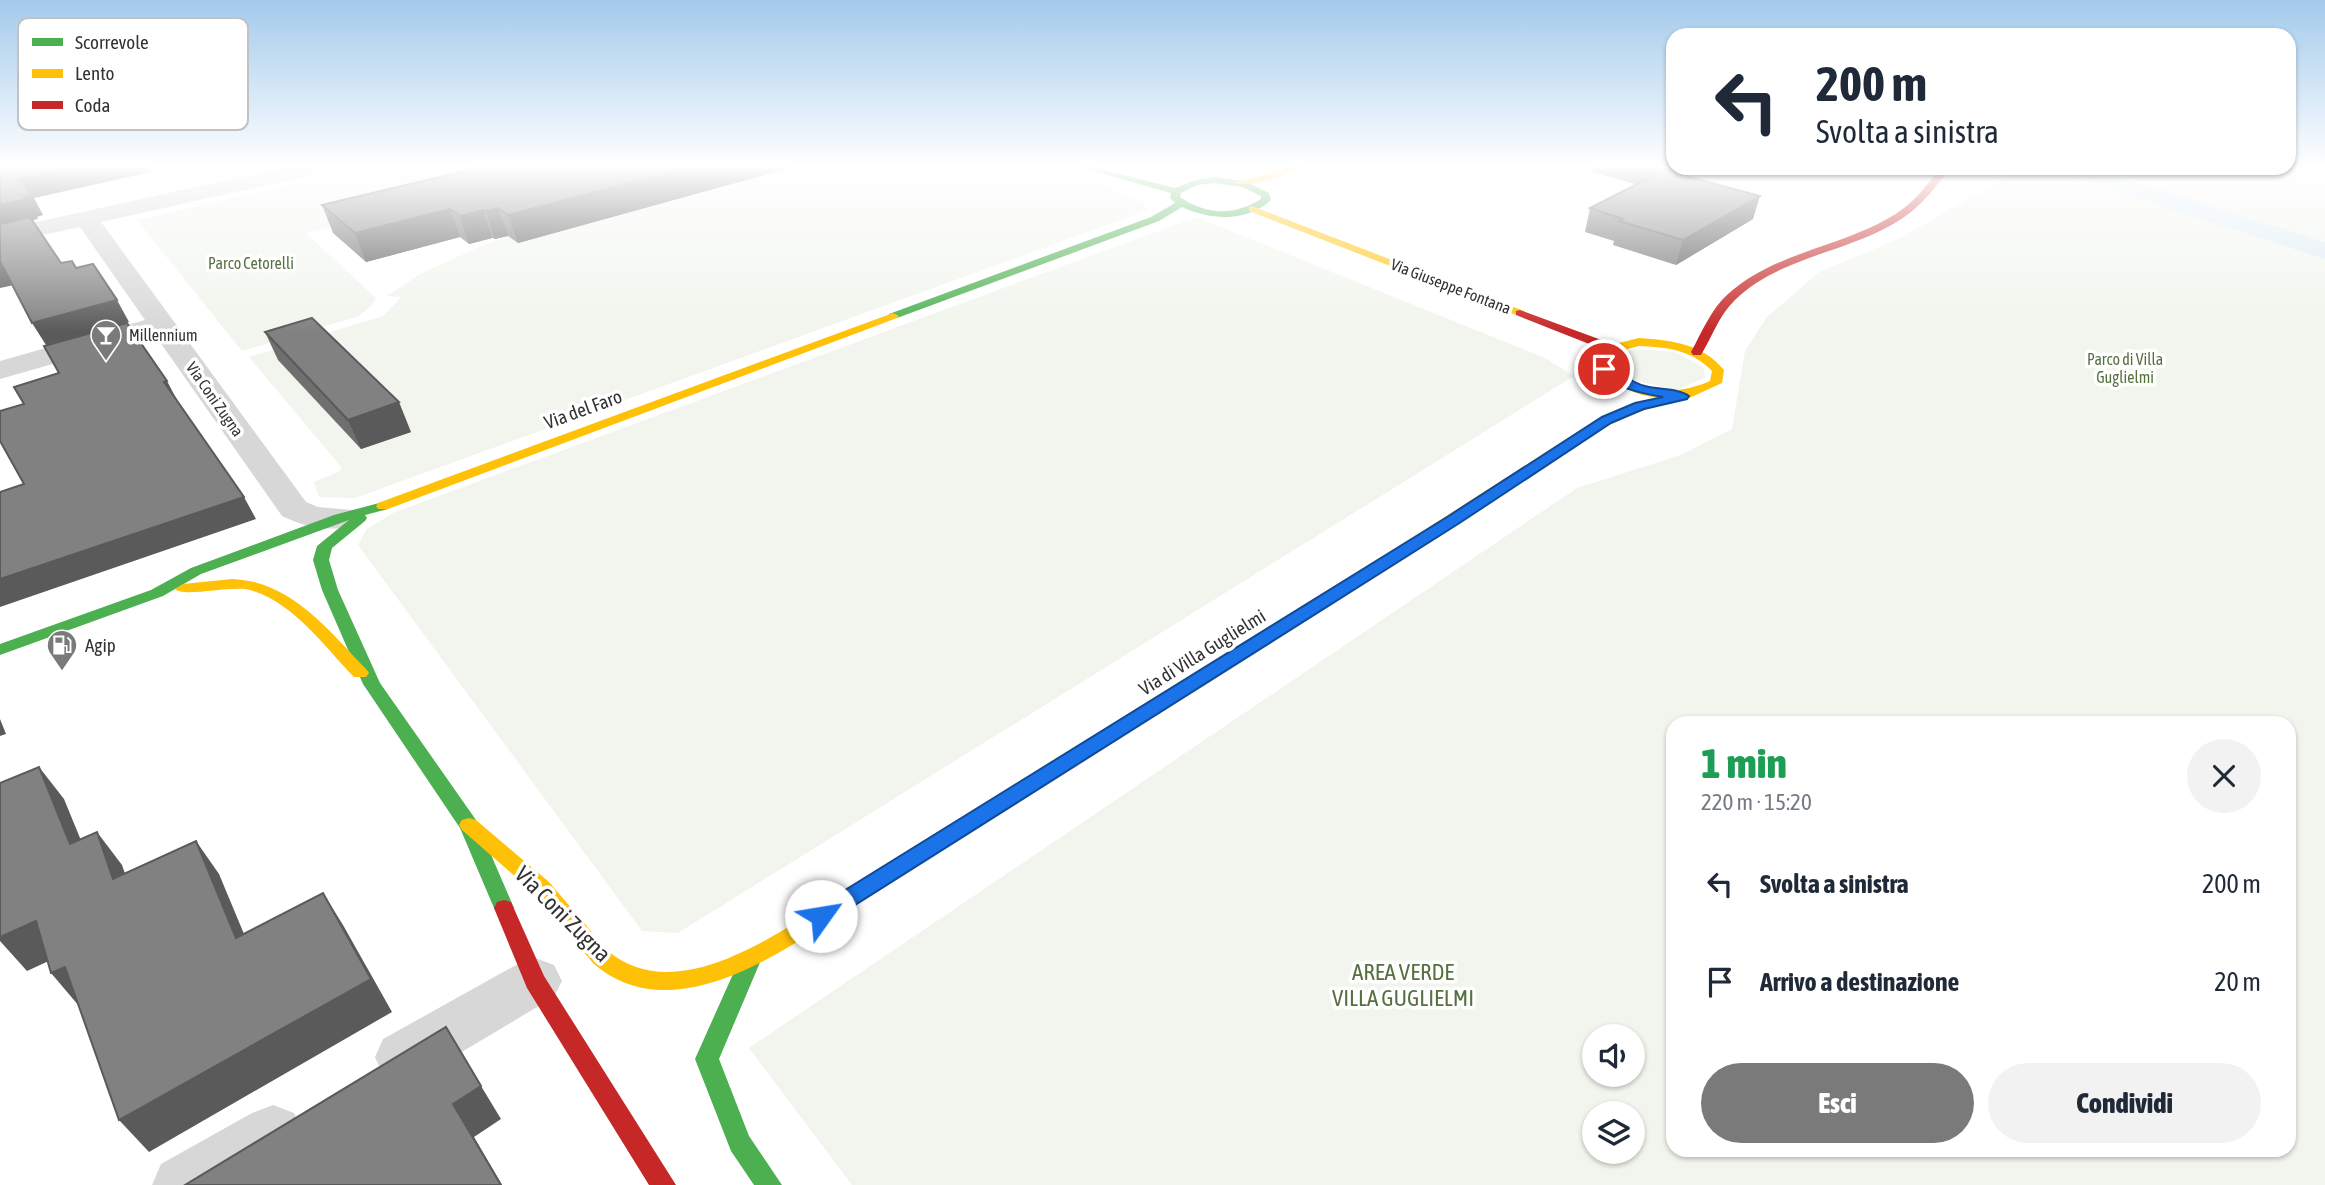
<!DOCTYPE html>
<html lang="it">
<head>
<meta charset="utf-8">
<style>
  :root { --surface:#fff; --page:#f2f2f3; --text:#1f2937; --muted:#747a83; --accent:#7a7a7a }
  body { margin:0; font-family:"Asap Condensed",sans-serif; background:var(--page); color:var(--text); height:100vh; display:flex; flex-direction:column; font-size:26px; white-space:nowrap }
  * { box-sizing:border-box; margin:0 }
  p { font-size:23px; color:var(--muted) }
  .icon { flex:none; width:38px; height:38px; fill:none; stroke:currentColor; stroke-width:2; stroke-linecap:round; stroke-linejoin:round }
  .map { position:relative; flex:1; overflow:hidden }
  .drawer { position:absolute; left:1666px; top:716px; width:630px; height:441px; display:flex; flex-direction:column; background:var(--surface); border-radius:21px; box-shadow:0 2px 5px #0004 }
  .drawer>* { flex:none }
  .guide { position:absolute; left:1666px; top:28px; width:630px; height:147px; border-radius:21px; box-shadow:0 2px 5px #0004; background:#fff; color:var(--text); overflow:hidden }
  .controls { position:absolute; left:1582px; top:1024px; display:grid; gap:14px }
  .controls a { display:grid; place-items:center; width:63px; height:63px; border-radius:50%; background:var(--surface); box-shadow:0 2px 5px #0004; font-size:35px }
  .pin { position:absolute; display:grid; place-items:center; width:60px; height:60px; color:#fff; margin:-30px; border:4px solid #fff; border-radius:50%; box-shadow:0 2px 7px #0007 }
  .me { position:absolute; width:77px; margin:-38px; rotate:58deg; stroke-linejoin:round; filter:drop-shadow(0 0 5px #0008) }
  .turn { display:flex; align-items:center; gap:24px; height:147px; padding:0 35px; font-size:32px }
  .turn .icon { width:91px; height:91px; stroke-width:2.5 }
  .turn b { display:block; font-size:49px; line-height:60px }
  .round { display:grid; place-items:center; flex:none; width:74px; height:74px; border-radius:37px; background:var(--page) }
  .headline { display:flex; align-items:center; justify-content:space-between; height:119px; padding:0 35px }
  h1 { font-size:42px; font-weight:800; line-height:52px; color:#1e9e55 }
  .action { display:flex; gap:14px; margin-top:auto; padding:14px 35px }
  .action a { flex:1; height:80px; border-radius:42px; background:var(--accent); color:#fff; font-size:28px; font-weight:800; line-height:80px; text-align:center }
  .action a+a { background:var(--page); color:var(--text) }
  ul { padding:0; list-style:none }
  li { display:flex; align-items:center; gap:21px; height:98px; padding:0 35px }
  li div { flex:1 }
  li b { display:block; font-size:26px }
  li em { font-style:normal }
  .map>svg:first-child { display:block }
</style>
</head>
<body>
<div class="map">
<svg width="2325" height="1185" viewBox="0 0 2325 1185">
  <rect width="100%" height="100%" fill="#fff"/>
  <!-- green -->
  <g fill="#f1f5ed" fill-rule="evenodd">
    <path d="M371 166H466L495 186 306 233 376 298 371 306 359 316 242 351 137 220Z"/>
    <path d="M749 166H1027L1095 181 1143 203 1148 210 355 498 319 497 314 482 338 472 342 468 249 357 383 316 401 297 387 296 420 274 488 243Z"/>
    <path d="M2289 166H2325V1185H852L749 1048 1577 488 1681 455 1732 429 1745 351 1767 317 1819 272 1898 239 2022 168ZM1673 723H2289V1150H1673ZM1594 1036H1633V1074H1594ZM1594 1113H1633V1152H1594Z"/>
    <path d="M1196 217 1545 358 1574 376 678 933 642 931 358 545 366 530 393 513Z"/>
    <path d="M1633 349 1675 352 1703 367 1705 378 1676 390 1629 379 1615 363 1618 356Z"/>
  </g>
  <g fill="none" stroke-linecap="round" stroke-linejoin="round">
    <!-- canal -->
    <path fill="#ddebf3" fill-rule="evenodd" d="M2055 168H2092L2325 242V259L2058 173Z"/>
    <!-- street -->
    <g fill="#d7d7d7" fill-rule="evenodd">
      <path d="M291 166H332L329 171 321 173 101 222 306 502 318 507 352 510 357 518 352 526C327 532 305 527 282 516L155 335 0 379V361L145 320 80 227 0 244V230Z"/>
      <path d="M535 958 554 965 562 981 554 997 423 1075 403 1082 383 1075 375 1057 383 1039 516 965Z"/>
      <path d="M273 1105 294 1113 303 1133 294 1153 240 1185H152L161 1164 252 1113Z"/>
    </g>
    <!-- fast -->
    <g fill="#4caf50" fill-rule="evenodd">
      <path d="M1075 166H1089L1175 188 1192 181 1214 177 1244 181 1269 193 1271 200C1246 223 1210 220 1182 207L1159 221 897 318H889V314L1151 217 1175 203 1170 198 1171 193ZM1214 183 1242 187 1261 196V199C1235 216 1206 215 1180 197L1181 193 1197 185Z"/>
      <path d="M383 502 388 503 390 506 388 509 365 515 367 518 365 521 332 548 329 560 338 590 380 683 476 820 514 908 511 914 504 916 497 914 494 908 460 828 363 684 322 590 313 560 317 546 349 520 201 574 163 596 0 655V644L151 590 191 568 334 515Z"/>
      <path d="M1340 586 1348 591 1346 594 858 903 851 905 844 903 841 897 844 891Z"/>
      <path d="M750 951 758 954 761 960 719 1059 749 1136 782 1185H754L731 1151 695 1059 742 954Z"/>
    </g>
    <!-- slow -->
    <g fill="#ffc107" fill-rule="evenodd">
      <path d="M1290 166H1303C1290 175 1246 190 1233 182L1264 175Z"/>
      <path d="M1252 206 1524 311 1526 313 1516 315 1249 211V207Z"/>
      <path d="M893 313 899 316 897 318 388 509H378L376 506 378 503Z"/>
      <path d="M1639 338C1671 340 1703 344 1724 370L1722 383 1687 399 1637 412 1603 428 1346 594H1334L1332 591 1334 588 1593 422 1627 406 1661 398C1634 396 1612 384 1596 363L1607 346ZM1639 346C1667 347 1692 350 1712 371L1710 381C1674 397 1635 393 1608 363L1616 352Z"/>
      <path d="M232 579C291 581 328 630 366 669L369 673 366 677H354C324 646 293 602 250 590 231 585 184 598 175 589L183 584Z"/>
      <path d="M469 818 476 820 549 882 608 951C678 1010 783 930 844 891L851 889 858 891 861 897 858 903C788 948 673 1034 593 963L535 894 462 830 459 825 462 820Z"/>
    </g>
    <!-- jam -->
    <g fill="#c62828" fill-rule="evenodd">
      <path d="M1940 168H1950C1938 184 1926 200 1911 212 1858 253 1783 253 1735 300 1719 315 1712 337 1701 355H1693L1691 352C1702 332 1711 309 1728 294 1777 250 1847 247 1900 211 1916 200 1929 183 1940 168Z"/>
      <path d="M1520 310 1615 345 1617 348 1615 351H1607L1516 315V311Z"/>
      <path d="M504 900 511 902 544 976 676 1185H649L527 988 494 908 497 902Z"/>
    </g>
  </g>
  <!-- wall -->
  <g fill="#6f6f6f">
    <path d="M797 166 518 243 508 236 495 239 492 238 469 244 460 237 366 262 333 233 322 205Z"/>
    <path d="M1593 166H1673V168H1700L1686 175 1753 219 1676 265 1613 245 1614 241 1585 232 1590 208 1635 184 1592 172Z"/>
    <path d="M265 332 411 432 361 449 278 360Z"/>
  </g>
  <!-- shaded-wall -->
  <g fill="#5a5a5a">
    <path d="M83 166H156L149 167 151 172 34 198 43 215 37 217 38 219 0 228V205L19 179Z"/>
    <path d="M695 166H797L518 243 508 215Z"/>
    <path d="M1664 166H1673V168H1700L1656 191 1662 167Z"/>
    <path d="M1760 196 1753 219 1676 265 1683 240Z"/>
    <path d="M498 208 508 236 495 239 486 211Z"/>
    <path d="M450 209 460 237 366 262 355 233Z"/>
    <path d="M483 210 492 238 469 244 460 216Z"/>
    <path d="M1 263 14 285 0 288V264Z"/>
    <path d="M117 300 129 322 46 345 32 323Z"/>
    <path d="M167 381 178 402 164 382Z"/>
    <path d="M399 402 411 432 361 449 348 420Z"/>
    <path d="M244 497 256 519 0 607V579Z"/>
    <path d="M0 719 6 734 0 736Z"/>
    <path d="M39 767 64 799 96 877 70 844Z"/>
    <path d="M97 832 122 865 138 911 113 879Z"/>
    <path d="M196 841 219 874 259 970 236 938Z"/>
    <path d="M323 893 343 925 392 1012 149 1152 119 1120Z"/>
    <path d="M36 921 64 954 27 971 0 941V937Z"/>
    <path d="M65 967 79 1006 51 973Z"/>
    <path d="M481 1086 501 1119 474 1137 502 1185H501L453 1104Z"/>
  </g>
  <!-- building -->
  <g fill="#818181" stroke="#5a5a5a" stroke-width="2">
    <path d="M0 166H83L19 179 32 195 25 197 27 199 0 205Z"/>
    <path d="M485 166H695L508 215 498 208 486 211 483 210 460 216 450 209 355 233 322 205Z"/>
    <path d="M1664 170 1760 196 1683 240 1619 221 1623 219 1590 208Z"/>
    <path d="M30 217 61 263 72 261 76 268 93 264 117 300 32 323 1 263 0 264V224Z"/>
    <path d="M312 318 399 402 348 420 265 332Z"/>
    <path d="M127 323 167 381 164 382 244 497 0 579V492L24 484 0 441V411L24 404 14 387 59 373 44 346Z"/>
    <path d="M39 767 70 844 97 832 113 879 196 841 236 938 323 893 371 979 119 1120 65 967 51 973 36 921 0 937V783Z"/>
    <path d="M446 1027 481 1086 453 1104 501 1185H185Z"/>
  </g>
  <!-- sky -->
  <linearGradient id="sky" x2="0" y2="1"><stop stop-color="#a3caec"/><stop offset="0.5" stop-color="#fff"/><stop offset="1" stop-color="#fff" stop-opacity="0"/></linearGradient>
  <rect width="2325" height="332" fill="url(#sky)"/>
  <!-- route -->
  <path fill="#1a73e8" stroke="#114b97" stroke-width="2" d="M1604 365C1618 370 1629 382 1645 386 1659 390 1678 388 1689 396L1687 399 1644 409 1611 423 1458 524 828 922 821 925 813 922 810 916 813 910 1447 517 1602 417 1635 403 1663 397C1639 393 1614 388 1598 369Z"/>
  <!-- icons -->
  <defs>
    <g id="bar-pin" transform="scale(1.575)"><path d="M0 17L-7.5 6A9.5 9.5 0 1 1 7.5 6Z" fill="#7a7a7a" stroke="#fff"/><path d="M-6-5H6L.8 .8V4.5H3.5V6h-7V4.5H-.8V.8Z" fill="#fff"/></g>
    <g id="fuel-pin" transform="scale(1.575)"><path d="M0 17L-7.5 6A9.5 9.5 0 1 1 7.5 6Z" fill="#7a7a7a" stroke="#fff"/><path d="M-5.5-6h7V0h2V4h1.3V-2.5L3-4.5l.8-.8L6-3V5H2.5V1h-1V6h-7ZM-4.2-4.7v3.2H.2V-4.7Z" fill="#fff"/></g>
  </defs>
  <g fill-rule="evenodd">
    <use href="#bar-pin" x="106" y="335"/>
    <use href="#fuel-pin" x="62" y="645"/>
  </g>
  <g text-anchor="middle" stroke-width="7" stroke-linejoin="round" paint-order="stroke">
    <!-- far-park labels -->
    <g font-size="16" fill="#56703f" stroke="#fff">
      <text x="251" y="269">Parco Cetorelli</text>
      <text x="2125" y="365">Parco di Villa<tspan x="2125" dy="18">Guglielmi</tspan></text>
    </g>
    <!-- far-street labels -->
    <g font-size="16" fill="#333" stroke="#fff">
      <text transform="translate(1451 286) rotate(21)" y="6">Via Giuseppe Fontana</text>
      <text transform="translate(215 399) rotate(55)" y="6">Via Coni Zugna</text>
    </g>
    <!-- far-poi labels -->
    <g font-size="16" fill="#333" stroke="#fff" text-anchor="start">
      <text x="129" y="341">Millennium</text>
    </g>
    <!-- street labels -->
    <g font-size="19" fill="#333" stroke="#fff">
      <text transform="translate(583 409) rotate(-20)" y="7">Via del Faro</text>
      <text transform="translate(1202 652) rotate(-32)" y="7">Via di Villa Guglielmi</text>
    </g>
    <!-- poi labels -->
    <g font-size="19" fill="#333" stroke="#fff" text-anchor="start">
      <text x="85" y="652">Agip</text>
    </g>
    <!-- near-street labels -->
    <g font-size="23" fill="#333" stroke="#fff">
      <text transform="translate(563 914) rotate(45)" y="8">Via Coni Zugna</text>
    </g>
    <!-- near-park labels -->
    <g font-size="23" fill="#56703f" stroke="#fff">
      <text x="1403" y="980">AREA VERDE<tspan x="1403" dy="26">VILLA GUGLIELMI</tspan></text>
    </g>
  </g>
  <!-- legend -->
  <rect x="18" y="18" width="230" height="112" rx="10" fill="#fff" stroke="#c2c2c2" stroke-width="2"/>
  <rect x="32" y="38" width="31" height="8" fill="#4caf50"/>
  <rect x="32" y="69" width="31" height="9" fill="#ffc107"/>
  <rect x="32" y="101" width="31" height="8" fill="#c62828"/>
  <g font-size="19" fill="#333">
    <text x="75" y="49">Scorrevole</text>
    <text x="75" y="80">Lento</text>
    <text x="75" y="112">Coda</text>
  </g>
</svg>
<div class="controls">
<a><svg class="icon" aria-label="sound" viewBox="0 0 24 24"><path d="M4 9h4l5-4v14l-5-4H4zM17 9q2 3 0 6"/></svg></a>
<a><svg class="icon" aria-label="layers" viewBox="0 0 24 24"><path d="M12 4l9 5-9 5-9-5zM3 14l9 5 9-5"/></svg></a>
</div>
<div class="pin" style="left:1604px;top:369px;background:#d93025"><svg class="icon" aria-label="arrive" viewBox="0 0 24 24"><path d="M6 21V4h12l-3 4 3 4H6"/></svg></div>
<svg class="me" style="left:821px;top:916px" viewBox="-20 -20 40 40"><circle r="19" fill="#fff"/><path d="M0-13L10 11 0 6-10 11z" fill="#1a73e8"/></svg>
<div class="guide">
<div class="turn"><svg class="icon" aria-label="left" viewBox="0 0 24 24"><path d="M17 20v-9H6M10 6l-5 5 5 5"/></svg><div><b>200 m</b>Svolta a sinistra</div></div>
</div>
<section class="drawer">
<div class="headline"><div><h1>1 min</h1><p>220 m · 15:20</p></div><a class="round"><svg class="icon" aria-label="close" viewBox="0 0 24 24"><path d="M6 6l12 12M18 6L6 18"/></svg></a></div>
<ul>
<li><svg class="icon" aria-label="left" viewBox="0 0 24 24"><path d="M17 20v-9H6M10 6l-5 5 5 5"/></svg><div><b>Svolta a sinistra</b></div><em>200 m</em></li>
<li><svg class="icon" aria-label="arrive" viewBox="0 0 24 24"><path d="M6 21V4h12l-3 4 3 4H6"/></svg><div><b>Arrivo a destinazione</b></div><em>20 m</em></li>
</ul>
<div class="action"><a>Esci</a><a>Condividi</a></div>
</section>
</div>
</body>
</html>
